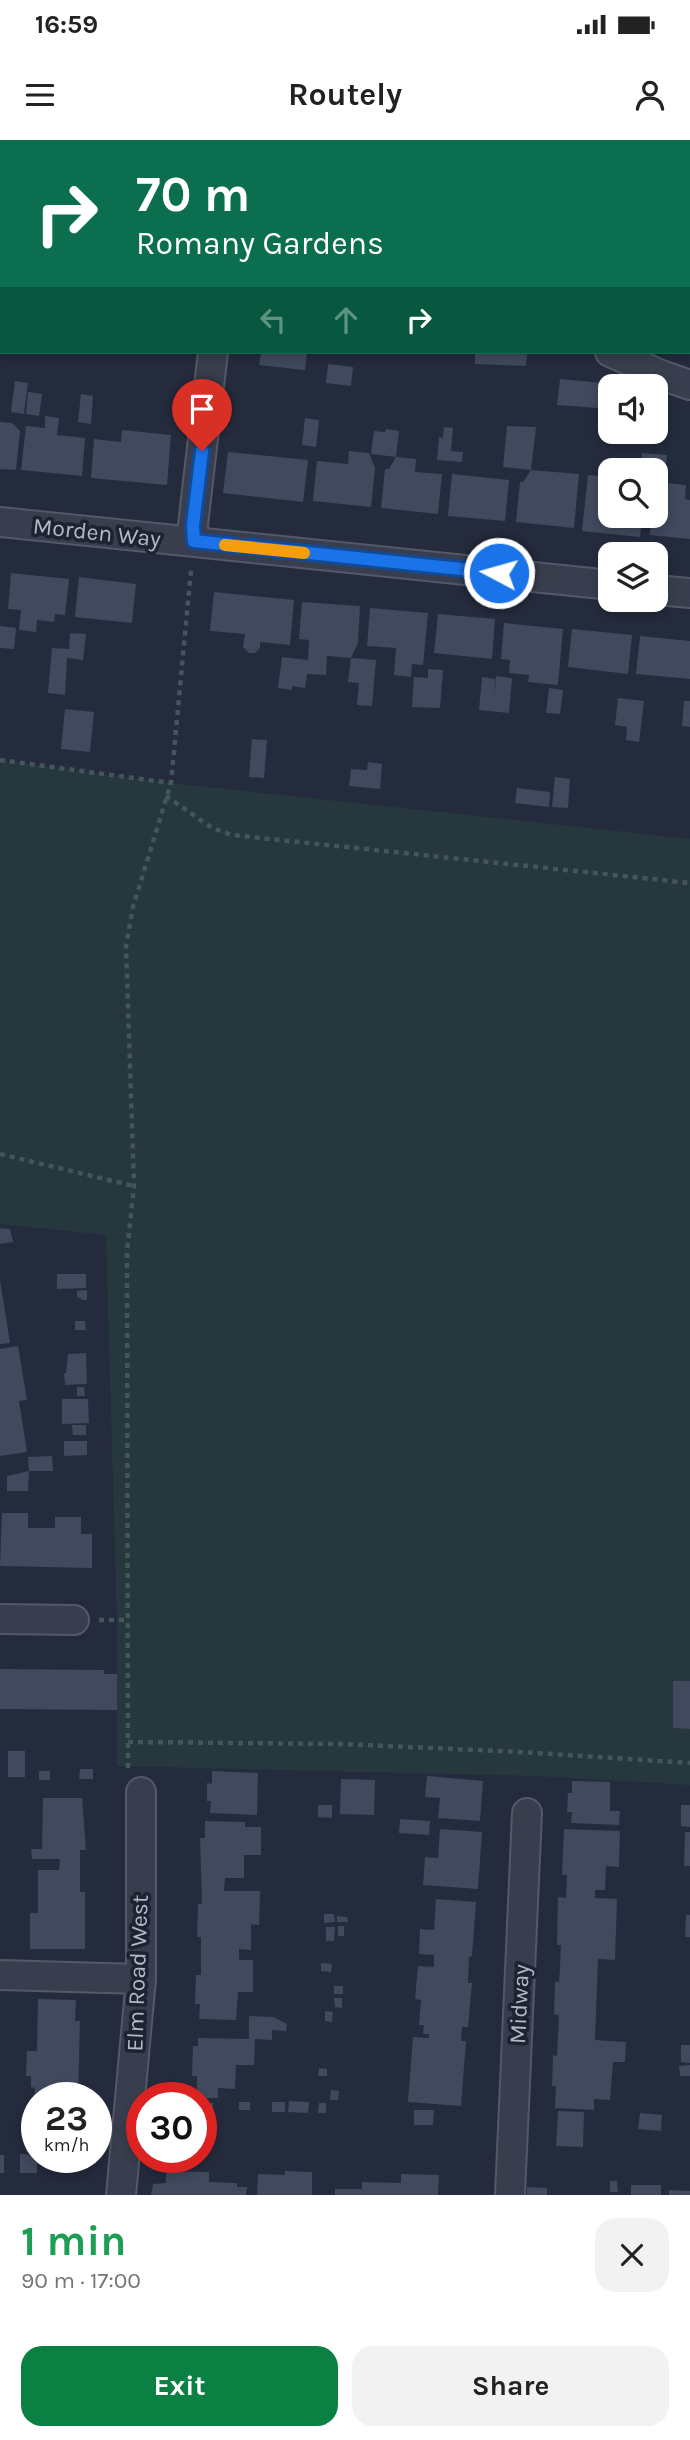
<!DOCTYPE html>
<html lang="en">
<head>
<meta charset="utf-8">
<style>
  :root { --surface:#fff; --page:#f2f2f2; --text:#222; --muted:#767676; --accent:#0b8043 }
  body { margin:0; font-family:Karla,sans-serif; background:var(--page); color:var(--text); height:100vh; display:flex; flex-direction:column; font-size:26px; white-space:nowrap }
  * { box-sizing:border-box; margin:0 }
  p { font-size:23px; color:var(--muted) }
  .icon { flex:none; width:38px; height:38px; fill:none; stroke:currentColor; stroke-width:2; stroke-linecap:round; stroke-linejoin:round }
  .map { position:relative; height:2055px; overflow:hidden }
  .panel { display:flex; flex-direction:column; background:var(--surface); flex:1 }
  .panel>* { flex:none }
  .banner { position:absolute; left:0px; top:0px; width:691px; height:214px; box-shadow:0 4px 10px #0003; background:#0b6e4f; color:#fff; overflow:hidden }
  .controls { position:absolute; left:598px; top:234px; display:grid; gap:14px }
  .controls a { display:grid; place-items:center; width:70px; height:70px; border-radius:14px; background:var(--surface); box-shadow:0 4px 10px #0003; font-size:35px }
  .speed { position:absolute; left:21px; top:1942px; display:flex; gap:14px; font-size:35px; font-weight:700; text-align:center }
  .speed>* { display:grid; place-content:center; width:91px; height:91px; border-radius:50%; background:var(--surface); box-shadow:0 4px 10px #0003; line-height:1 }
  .speed small { font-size:18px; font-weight:400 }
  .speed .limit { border:10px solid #d22; background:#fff; color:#111 }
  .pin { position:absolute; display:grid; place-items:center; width:60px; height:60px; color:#fff; margin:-72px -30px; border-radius:50% 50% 50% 0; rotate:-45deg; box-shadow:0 0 7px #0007 }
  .pin .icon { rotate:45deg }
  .me { position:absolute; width:77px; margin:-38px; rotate:276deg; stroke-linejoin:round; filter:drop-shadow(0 0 5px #0008) }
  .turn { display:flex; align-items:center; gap:24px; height:147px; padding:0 21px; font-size:32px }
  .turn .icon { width:91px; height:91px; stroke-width:2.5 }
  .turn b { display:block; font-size:49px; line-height:60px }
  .lanes { display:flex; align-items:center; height:66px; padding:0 21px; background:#0003; justify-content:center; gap:35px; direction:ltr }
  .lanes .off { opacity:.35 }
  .round { display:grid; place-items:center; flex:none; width:74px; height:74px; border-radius:21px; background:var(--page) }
  .head { display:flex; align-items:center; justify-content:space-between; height:119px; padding:0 21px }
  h1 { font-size:42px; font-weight:700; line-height:52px; color:#1e9e55 }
  .action { display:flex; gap:14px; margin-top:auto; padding:14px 21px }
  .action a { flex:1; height:80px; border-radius:21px; background:var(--accent); color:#fff; font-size:28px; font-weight:700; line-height:80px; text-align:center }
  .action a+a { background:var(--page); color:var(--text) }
  .status { display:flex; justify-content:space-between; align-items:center; height:49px; padding:0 35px; background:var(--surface); direction:ltr }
  .status svg { height:19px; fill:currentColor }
  header { display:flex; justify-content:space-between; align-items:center; height:91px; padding:0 21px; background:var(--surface); font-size:32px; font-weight:700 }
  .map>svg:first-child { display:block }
</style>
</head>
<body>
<div class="status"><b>16:59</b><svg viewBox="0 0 49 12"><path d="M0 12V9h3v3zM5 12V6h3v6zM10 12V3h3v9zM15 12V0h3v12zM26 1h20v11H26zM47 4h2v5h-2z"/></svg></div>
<header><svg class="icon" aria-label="menu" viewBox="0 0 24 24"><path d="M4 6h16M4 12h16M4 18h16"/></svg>Routely<svg class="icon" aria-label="person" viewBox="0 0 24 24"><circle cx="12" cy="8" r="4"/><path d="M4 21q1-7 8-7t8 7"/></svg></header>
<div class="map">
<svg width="690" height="2055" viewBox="0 0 690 2055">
  <rect width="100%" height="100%" fill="#242b3d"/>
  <!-- green -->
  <path fill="#26383e" d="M0 620 171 643 690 699V1645L536 1636 117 1626V1484L106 1095 0 1084Z"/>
  <!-- building -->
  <g fill="#40495d">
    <path d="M261 212H307L305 230 259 225Z"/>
    <path d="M475 212H522V214H527L526 226 475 224Z"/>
    <path d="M328 224 353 227 351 246 326 243Z"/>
    <path d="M560 239 623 245V247H611V269L557 265Z"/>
    <path d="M15 241 28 243 24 274 11 272Z"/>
    <path d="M28 252 42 254 39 276 26 274Z"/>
    <path d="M81 254 93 256 91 284 78 282Z"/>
    <path d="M45 276 59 278 57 295 85 298 82 336 21 330 26 286 45 288Z"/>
    <path d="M305 278 319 280 316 307 302 305Z"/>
    <path d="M0 282 12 283 20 291 16 330 0 329Z"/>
    <path d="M507 286 536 287 531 330 503 327Z"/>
    <path d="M444 287 453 288 451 311 463 312 462 322 437 320 439 297 443 298Z"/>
    <path d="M386 289 399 291 396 317 371 314 374 291 385 292Z"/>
    <path d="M122 290 171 295 167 345 91 338 94 299 121 302Z"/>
    <path d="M349 311 369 313 375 328 371 367 313 361 317 321 348 324Z"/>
    <path d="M228 312 308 320 303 362 223 353Z"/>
    <path d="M642 313 667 315 665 337H656V331H652L653 326H641Z"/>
    <path d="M396 317 416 319 415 332 442 334 438 374 381 368 385 329H389Z"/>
    <path d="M531 330 579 334 574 388 516 382 520 342H523Z"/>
    <path d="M452 334 509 340 505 381 448 376Z"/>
    <path d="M588 335 611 337V376H642L640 397 582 391Z"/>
    <path d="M657 342 686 345 685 359 690 360V399L650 395 651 376H656Z"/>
    <path d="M11 433 69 439 65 475 55 474 54 482 37 480 36 492 19 490 21 470 8 469Z"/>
    <path d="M79 437 136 444 132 483 75 477Z"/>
    <path d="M214 452 294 460 290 505 260 502V508L255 513H249L243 507 245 494 210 491Z"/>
    <path d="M302 462 360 466 358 503 351 518 327 516 326 535 307 534 305 548 292 546V550L278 548 282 517 308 520 309 500 299 499Z"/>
    <path d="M370 468 428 473 423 525 412 524 411 537 394 535 396 508 367 506Z"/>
    <path d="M438 474 495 479 492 519 434 513Z"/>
    <path d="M504 483 563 489 558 545 528 542 529 535 509 533 510 520 501 519Z"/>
    <path d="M0 486 16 488 14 509 0 508Z"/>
    <path d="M572 489 632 495 628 534 568 527Z"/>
    <path d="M70 493 86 494 83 520 67 518 65 555 48 553 52 508 69 509Z"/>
    <path d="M640 496 690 501V539L636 534Z"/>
    <path d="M351 518 376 520 372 566 357 565 359 543 348 542Z"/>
    <path d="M428 529 443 530 440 568 412 567 414 537 428 538Z"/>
    <path d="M496 536 512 538 509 573 479 570 482 537 495 539 494 558Z"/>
    <path d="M549 548 563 550 560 574 546 573Z"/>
    <path d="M618 558 644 561 639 602 626 600 627 587 615 585Z"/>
    <path d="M684 561H690V587L682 586Z"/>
    <path d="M65 569 94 572 90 612 61 609Z"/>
    <path d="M252 599 267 600 264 638 249 637Z"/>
    <path d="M368 622 382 624 380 649 349 646 351 629 367 630Z"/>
    <path d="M555 637 570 639 568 668 552 667Z"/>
    <path d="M517 648 550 652 549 667 515 663Z"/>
    <path d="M0 1088 10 1089 13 1102 0 1104Z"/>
    <path d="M57 1134H86V1148L57 1149Z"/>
    <path d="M0 1140 10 1203 0 1204Z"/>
    <path d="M87 1150V1160H82L77 1156V1151Z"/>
    <path d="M75 1181H85L86 1190H75Z"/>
    <path d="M18 1206 27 1260 19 1261 27 1312 0 1316V1209Z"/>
    <path d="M86 1213 87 1244 65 1245 64 1233H66L68 1214Z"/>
    <path d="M77 1247H84L85 1256H77Z"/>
    <path d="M62 1259H88L89 1283 62 1284Z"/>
    <path d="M72 1285H86V1295H73Z"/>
    <path d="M64 1301H87V1315L64 1316Z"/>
    <path d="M52 1316 53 1331H29L28 1317Z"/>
    <path d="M29 1331 28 1351H7V1336Z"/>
    <path d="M2 1373H28V1388H55V1377H81V1394H92V1428L0 1426Z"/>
    <path d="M0 1529 104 1530V1534H117V1570L0 1569Z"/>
    <path d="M673 1541H690V1589L673 1588Z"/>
    <rect x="8" y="1611" width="17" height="26"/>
    <path d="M80 1629H93V1639H79Z"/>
    <rect x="39" y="1631" width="11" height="9"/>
    <path d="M212 1631 258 1633 257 1675 210 1673 211 1661H207V1643L212 1644Z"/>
    <path d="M427 1636 483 1641 480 1681 438 1678 440 1658 425 1657Z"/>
    <path d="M341 1639 375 1640 374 1675 340 1674Z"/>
    <path d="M572 1641 610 1642V1671H620L619 1685 571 1683 572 1672H567L568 1653H572Z"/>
    <path d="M43 1658H82L86 1710H80V1752H85V1809H30V1773H38V1730H59L60 1719H32L31 1709H42Z"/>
    <path d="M318 1665H332V1678L318 1677Z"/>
    <path d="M681 1665H690V1687L681 1686Z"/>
    <path d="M400 1679 430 1681 429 1695 399 1693Z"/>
    <path d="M205 1681 245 1682V1687H261V1715H244V1738H225L224 1751H260L259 1785 251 1784V1810L239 1809V1820H253V1852H238L236 1880 199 1879 200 1864H195L196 1835H201V1797H197L198 1764H202L200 1698H205Z"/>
    <path d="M440 1689 482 1692 478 1749 423 1745 425 1717 438 1718Z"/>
    <path d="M564 1689 620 1691 619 1727 606 1726 605 1750H595V1758L617 1759 615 1820 598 1819 595 1900 626 1902 625 1922H613L610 1960 594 1959V1970L555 1968 556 1946H552L553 1915 557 1916 559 1875 554 1874 555 1842H559L560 1827 561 1805H557L558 1757 566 1758 567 1735H562Z"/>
    <path d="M685 1692H690V1726H684Z"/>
    <path d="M436 1759 476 1762 472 1816 469 1817 468 1843H472L470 1864 468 1887H462L461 1901H466L461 1966 408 1962 413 1897 429 1898V1894H423L424 1885H419L421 1860 415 1859 418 1826 434 1827V1815L419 1814 420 1789 434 1790Z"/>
    <path d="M324 1774H334L335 1782 324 1783Z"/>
    <path d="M686 1775H690V1797H685Z"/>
    <path d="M337 1776 347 1777 348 1782H337Z"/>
    <rect x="338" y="1786" width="6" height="10"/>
    <path d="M326 1787H335L334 1801H326Z"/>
    <path d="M321 1823 332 1824 331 1832 321 1831Z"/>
    <rect x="334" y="1846" width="9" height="8"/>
    <path d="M334 1858H342V1868L335 1867Z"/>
    <path d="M38 1859 76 1860 75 1881H80L78 1958H37V2012H26V1997H33L35 1948 31 1947V1936H26L27 1911H37Z"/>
    <path d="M325 1871 333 1872 332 1882 325 1881Z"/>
    <path d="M249 1876 273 1877 287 1884 286 1891 272 1890V1900L255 1899 254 1925H236L235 1949 218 1948V1958H197V1936H192L193 1906H198V1898L249 1899Z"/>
    <path d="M681 1905H690V1923L681 1922Z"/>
    <path d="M690 1925V1936H680L679 1926Z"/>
    <path d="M319 1928 327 1929V1936H318Z"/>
    <path d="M331 1950 339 1951 338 1960H330Z"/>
    <path d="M289 1961 309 1962 308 1973 288 1972Z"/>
    <rect x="239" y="1962" width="11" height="8"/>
    <rect x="272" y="1962" width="13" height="10"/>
    <path d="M205 1963H213V1971L205 1970Z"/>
    <path d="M319 1963H326V1973H318Z"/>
    <path d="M414 1970H434L433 1985H414Z"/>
    <path d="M558 1971 584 1972 583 2007 556 2006Z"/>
    <path d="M640 1973 662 1975 661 1991 638 1989Z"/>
    <path d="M20 2014 37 2015V2033H20Z"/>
    <rect x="0" y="2015" width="4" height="18"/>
    <path d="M166 2031 209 2032V2042L237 2043V2047H247L246 2055H151L153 2044 166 2043Z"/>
    <path d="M285 2031 312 2032V2055H257L258 2034 285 2035Z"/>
    <path d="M401 2034 439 2035 438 2055H335V2049H362V2042L401 2043Z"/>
    <path d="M610 2041H617L618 2052H610Z"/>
    <rect x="631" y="2045" width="30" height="10"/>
    <path d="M527 2047 547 2048V2055H527Z"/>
    <path d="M669 2050 690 2051V2055H669Z"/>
  </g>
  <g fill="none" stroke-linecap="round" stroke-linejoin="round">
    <!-- minor casing -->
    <g stroke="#535968" stroke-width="32">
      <g id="minor">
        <path d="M237 2V0"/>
        <path d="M610 212 661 235 690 245"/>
        <path d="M0 382 611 445"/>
        <path d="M194 401 193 385 213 212"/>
        <path d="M656 450 690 453"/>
        <path d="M0 1479 74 1480"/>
        <path d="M0 1835 141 1839"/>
        <path d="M121 2055 141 1839V1652"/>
        <path d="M510 2055 527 1673"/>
      </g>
    </g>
    <!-- path -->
    <g stroke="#44555b" stroke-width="4.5" stroke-dasharray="5 5" stroke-linecap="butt">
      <path d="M0 620 171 643"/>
      <path d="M166 656 212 688 232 695 690 743"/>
      <path d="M0 1014 134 1046"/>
      <path d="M99 1480H129"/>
      <path d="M128 1602 343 1604 520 1612 690 1623"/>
      <path d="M128 1628 127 1112 134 1046 126 806 133 767 171 643 191 430"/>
    </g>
    <!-- minor -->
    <use href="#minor" stroke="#383e4d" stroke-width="28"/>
  </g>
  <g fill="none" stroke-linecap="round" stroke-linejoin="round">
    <!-- route casing -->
    <g stroke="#114b97" stroke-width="18">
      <path id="route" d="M202 311 193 385 194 401 499 433"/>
    </g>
    <!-- route -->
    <use href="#route" stroke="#1a73e8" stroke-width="12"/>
    <!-- slow -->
    <path stroke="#f59e0b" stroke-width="12" d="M225 405 304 413"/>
  </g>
  <g text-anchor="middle" stroke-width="7" stroke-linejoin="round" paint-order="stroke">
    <!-- street labels -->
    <g font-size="23" fill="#b4b9c9" stroke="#1d2332">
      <text transform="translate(97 392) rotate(6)" y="8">Morden Way</text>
      <text transform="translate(137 1833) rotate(-88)" y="8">Elm Road West</text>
      <text transform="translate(519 1864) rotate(-87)" y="8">Midway</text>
    </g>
  </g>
</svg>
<div class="controls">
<a><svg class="icon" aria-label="sound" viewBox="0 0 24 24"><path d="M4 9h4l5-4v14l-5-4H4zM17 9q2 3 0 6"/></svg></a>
<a><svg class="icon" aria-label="search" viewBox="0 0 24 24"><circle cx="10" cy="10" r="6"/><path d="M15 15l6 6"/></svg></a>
<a><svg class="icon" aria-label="layers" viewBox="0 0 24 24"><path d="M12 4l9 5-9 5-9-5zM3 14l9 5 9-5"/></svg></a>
</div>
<div class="speed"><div>23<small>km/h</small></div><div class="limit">30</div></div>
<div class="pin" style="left:202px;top:311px;background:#d93025"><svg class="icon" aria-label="arrive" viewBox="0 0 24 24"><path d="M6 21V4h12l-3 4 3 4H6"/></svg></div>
<svg class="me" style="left:499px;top:433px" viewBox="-20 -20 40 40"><circle r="17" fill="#1a73e8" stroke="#fff" stroke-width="3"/><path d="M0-11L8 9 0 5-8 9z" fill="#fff"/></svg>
<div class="banner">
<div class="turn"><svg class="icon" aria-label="right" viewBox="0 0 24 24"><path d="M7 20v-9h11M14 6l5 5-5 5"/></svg><div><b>70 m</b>Romany Gardens</div></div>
<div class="lanes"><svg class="icon off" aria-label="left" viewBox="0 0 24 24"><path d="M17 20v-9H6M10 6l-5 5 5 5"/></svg><svg class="icon off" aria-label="ahead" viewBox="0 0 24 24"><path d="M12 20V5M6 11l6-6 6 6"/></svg><svg class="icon" aria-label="right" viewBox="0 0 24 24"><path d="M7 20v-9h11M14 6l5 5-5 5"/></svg></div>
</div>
</div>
<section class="panel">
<div class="head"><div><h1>1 min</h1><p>90 m · 17:00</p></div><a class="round"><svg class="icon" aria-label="close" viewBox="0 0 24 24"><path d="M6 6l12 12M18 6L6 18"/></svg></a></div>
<div class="action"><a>Exit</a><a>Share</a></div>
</section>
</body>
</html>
